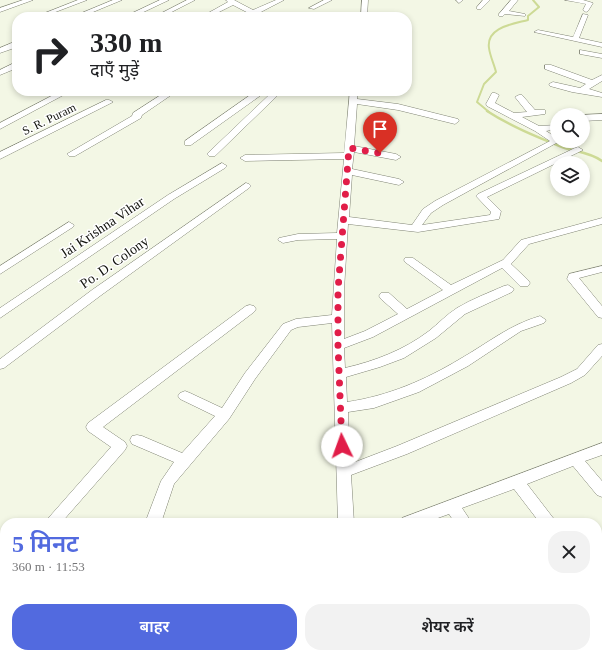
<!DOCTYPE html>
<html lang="hi">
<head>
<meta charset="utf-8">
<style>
  :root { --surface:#fff; --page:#f2f2f2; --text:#202124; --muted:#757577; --accent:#526adf }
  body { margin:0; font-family:"Times New Roman","Noto Sans Devanagari",serif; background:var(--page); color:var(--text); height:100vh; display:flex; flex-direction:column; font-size:15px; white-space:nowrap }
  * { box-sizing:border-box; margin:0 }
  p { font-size:13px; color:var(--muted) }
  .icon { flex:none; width:22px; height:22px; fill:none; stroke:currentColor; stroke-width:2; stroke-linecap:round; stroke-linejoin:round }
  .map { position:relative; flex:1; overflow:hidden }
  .drawer { position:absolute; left:0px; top:518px; width:602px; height:140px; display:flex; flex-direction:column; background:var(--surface); border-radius:16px 16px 0 0; box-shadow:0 2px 6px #0003 }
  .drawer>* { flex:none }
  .guide { position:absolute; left:12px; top:12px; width:400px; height:84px; border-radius:16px; box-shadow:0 2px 6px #0003; background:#fff; color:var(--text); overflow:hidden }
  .fabs { position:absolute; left:550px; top:108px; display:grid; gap:8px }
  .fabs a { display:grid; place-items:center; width:40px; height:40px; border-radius:50%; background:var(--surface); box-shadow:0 2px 6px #0003; font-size:20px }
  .pin { position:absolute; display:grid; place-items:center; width:34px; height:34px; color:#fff; margin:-41px -17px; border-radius:50% 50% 50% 0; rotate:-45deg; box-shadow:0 0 4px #0007 }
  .pin .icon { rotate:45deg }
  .me { position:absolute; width:44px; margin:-22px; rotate:357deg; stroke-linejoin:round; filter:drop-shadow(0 0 3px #0008) }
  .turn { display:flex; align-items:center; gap:14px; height:84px; padding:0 12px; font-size:18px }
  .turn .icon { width:52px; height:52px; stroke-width:2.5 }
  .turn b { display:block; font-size:28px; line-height:34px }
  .round { display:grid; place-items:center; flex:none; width:42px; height:42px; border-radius:16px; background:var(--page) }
  .headline { display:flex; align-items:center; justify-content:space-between; height:68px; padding:0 12px }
  h1 { font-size:24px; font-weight:600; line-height:30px; color:var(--accent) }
  .primary-button { display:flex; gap:8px; margin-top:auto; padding:8px 12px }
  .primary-button a { flex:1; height:46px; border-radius:16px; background:var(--accent); color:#fff; font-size:16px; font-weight:600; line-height:46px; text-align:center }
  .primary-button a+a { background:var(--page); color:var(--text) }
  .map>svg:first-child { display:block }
</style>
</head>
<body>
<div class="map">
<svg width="602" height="658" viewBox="0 0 602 658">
  <rect width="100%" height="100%" fill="#f3f7e5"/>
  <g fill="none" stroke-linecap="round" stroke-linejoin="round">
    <!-- stream-far1 -->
    <path stroke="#cdda95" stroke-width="2" d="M489 112 477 102 484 84 496 72C494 64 490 56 489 48 486 27 513 24 528 20V16L539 7 533 0"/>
    <!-- stream -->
    <path stroke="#cdda95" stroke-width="2.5" d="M487 111C510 126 537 137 562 147 576 152 590 152 602 161"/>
    <!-- minor casing -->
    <g stroke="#808474" stroke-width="1">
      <g id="minor">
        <path d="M23 0H33L0 12V8Z"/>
        <path d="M78 0H87L45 16 40 15Z"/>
        <path d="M113 0H122L81 17H72Z"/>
        <path d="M160 0H169L133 17H124Z"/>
        <path d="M187 0H195L162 17H154Z"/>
        <path d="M226 0H234L253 10 276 0H284L259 13 264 17H256L233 5 209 17H201L228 2Z"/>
        <path d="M324 0H332L314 9 309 8Z"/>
        <path d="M362 0H368L367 17H361Z"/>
        <path d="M456 0H463L459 3Z"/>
        <path d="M483 0H490L481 9H477V7Z"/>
        <path d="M511 0H518L509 11 525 14V16L505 14 503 16H499V14Z"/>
        <path d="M565 0H583L593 3 588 11 586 12 583 10 586 4Z"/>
        <path d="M583 14 588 15 579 38 602 43V47L534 32 538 30 573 37Z"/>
        <path d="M14 42H17V47L0 53V48Z"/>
        <path d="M580 50 602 54V58L580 54Z"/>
        <path d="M14 63H17V68L0 75V70Z"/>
        <path d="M545 65H551L592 80 602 75V81L589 89 602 93V97L572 92 550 86 549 84 553 82 580 88 586 84 545 69Z"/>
        <path d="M61 91H71L0 129V123Z"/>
        <path d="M167 91H177L142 115 141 118 75 156H69L67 154 132 116 133 113Z"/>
        <path d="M256 91H275L279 94 215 156H209L207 154 269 95 264 93 191 145H185V141Z"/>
        <path d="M350 91H358L357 99 398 104 458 119 459 121 455 124 398 110 357 104 354 146 396 154 401 157 396 160 354 152 352 169 399 179 404 182 399 185 352 175 349 217 412 225 423 209 435 201 550 141 535 131 487 106 486 104 492 93H495L499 95 495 103 514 113 527 112 515 97 519 95H522L535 110H545V114L522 117 539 126 557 125V129L546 131 557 138V141H560L443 205 431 213 422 225 490 215 491 212 476 196 478 194 575 148 578 147 583 150 487 197 501 211 499 219 418 232 348 224 344 290V339L365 331 398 314 381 299 379 296 381 293H389L407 309 443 290 405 262 404 260 405 258H413L451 285 503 260 521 240 602 218V224L529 244 511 264 528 280 530 283 528 286H520L502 268 373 337 344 348 345 368C375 361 404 350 429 331 438 324 446 315 457 308 472 299 488 293 504 286L508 285 514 289 512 292 465 314 436 338 404 358 380 367 346 377 347 402C388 396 425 380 460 359 488 343 509 325 540 316L546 320 544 323 521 331 468 366 419 392 374 408 348 412 350 464 397 446 561 377 577 369 598 345 602 344V356L585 375 571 383 407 454 351 475 354 523H338L332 323 298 327 291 330 255 379 229 419 174 484 161 523H145L161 481 174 462 132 444 130 440 132 436 137 435 142 436 182 453 215 416 180 399 178 396 180 393 185 391 190 393 222 408 245 373 283 324 296 319 332 315 337 239 298 240 283 243 278 240 279 238 298 234 337 233 344 159 245 161 240 158 245 155 344 153Z"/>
        <path d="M106 100H109L113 102 0 159V152Z"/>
        <path d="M602 114V120L583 121V115Z"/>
        <path d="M222 163 227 166 225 168 174 199 0 318V308L168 195Z"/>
        <path d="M246 183 249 184 251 186 249 188 100 296 4 368 0 369V359L92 290Z"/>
        <path d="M69 222 74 225 73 227 0 274V266Z"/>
        <path d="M602 266V272L579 278 602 306V318L598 317 567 279 569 274Z"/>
        <path d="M250 305 254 306 256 309 254 312 103 427 125 442 127 446 125 450 61 523H44L111 447 88 431 86 427 88 423 246 306Z"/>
        <path d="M602 443V455L585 461 602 481V497L597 495 573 466 527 484 557 523H540L514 489 462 508 472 523H455L449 514 424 523H399L402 518Z"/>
        <path d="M602 562V576L598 578 602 580V600L597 598V564Z"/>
        <path d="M5 576V594L0 595V578Z"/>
        <path d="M5 629V650L0 652V631Z"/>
        <path d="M60 653H80L78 658H58Z"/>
        <path d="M162 653H182L180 658H160Z"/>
        <path d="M182 653H205L207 658H184Z"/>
        <rect x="344" y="653" width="18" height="5"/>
      </g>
    </g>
    <!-- minor -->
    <use href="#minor" fill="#fff" fill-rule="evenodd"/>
  </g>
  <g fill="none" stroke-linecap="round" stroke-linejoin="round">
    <!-- route -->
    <path stroke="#e11d48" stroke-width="7" stroke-dasharray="0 12.6" d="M342 446 338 346V290L349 148 380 153"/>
  </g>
  <g text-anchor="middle" stroke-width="3" stroke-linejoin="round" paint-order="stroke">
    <!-- far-street labels -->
    <g font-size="12" fill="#11120c" stroke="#fff">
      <text transform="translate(49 119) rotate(-26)" y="4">S. R. Puram</text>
    </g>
    <!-- street labels -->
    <g font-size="14" fill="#11120c" stroke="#fff">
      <text transform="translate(102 227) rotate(-34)" y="5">Jai Krishna Vihar</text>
      <text transform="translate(114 262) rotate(-35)" y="5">Po. D. Colony</text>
    </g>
  </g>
</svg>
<div class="fabs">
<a><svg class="icon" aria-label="search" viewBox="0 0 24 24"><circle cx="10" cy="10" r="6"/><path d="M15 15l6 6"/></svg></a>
<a><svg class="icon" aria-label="layers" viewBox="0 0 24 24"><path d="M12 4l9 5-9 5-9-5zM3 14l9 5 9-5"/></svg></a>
</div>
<div class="pin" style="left:380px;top:153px;background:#d93025"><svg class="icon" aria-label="arrive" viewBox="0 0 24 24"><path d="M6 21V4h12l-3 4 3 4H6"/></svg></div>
<svg class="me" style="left:342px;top:446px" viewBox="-20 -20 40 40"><circle r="19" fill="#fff"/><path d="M0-13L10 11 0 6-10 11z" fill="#e11d48"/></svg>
<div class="guide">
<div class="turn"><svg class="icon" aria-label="right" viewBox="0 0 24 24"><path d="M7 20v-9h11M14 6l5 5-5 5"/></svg><div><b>330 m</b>दाएँ मुड़ें</div></div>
</div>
<section class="drawer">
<div class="headline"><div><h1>5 मिनट</h1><p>360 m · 11:53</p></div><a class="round"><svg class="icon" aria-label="close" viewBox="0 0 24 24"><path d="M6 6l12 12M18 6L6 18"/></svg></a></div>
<div class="primary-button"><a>बाहर</a><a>शेयर करें</a></div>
</section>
</div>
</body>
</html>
